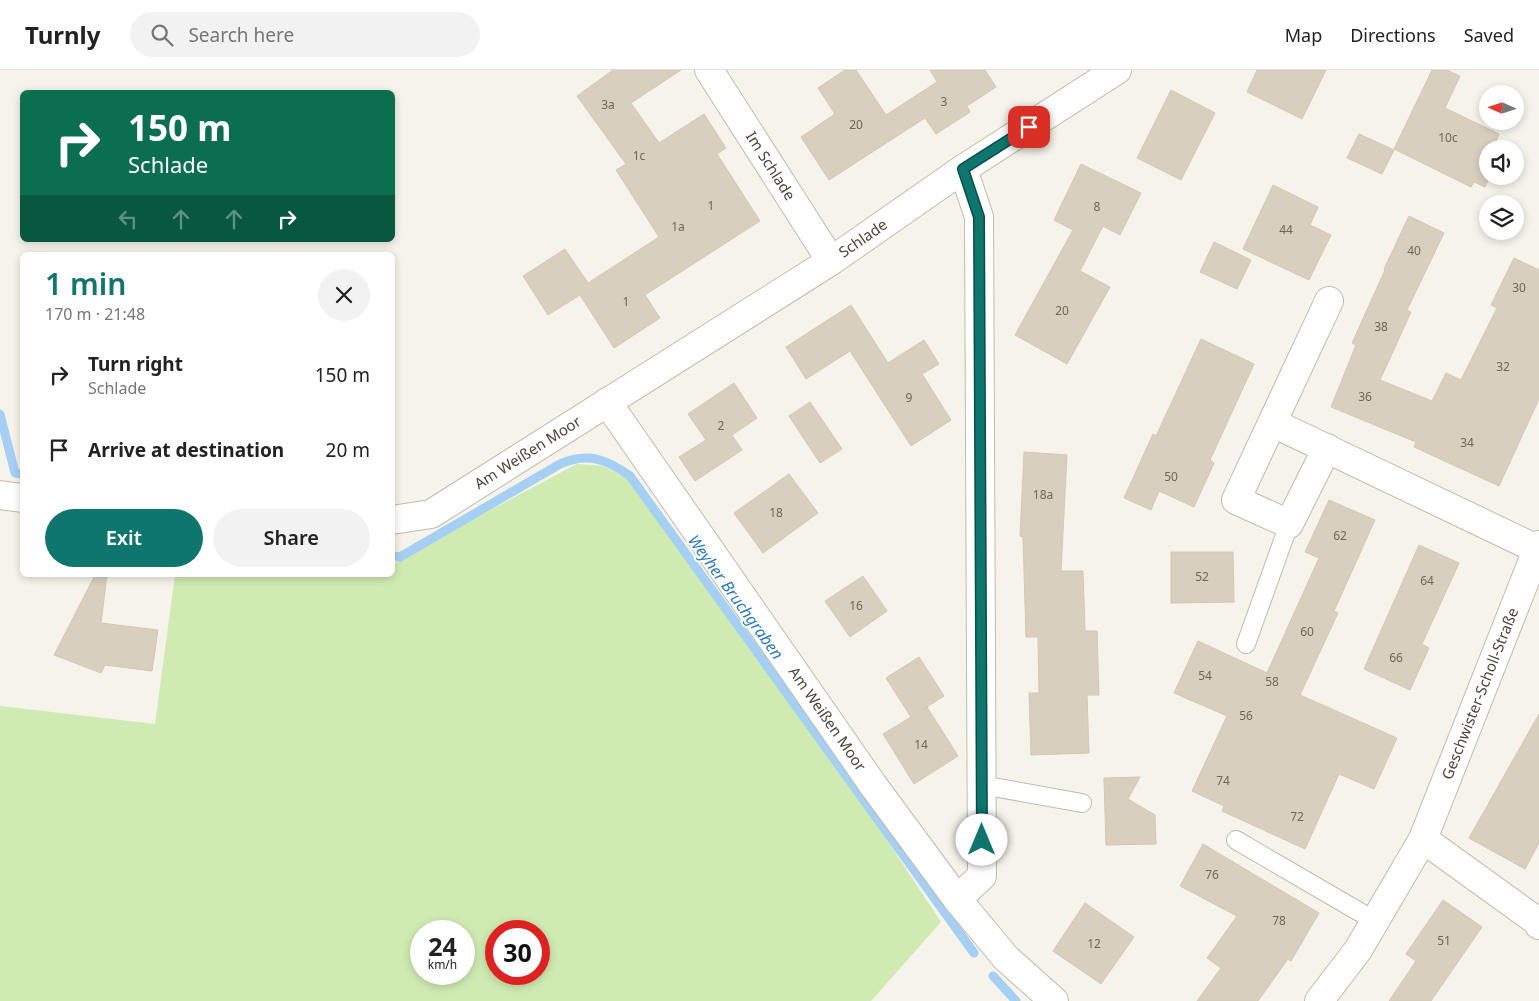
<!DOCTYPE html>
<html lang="en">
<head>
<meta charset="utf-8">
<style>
  :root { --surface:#fff; --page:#f2f2f2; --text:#222; --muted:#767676; --line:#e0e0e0; --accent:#0f766e }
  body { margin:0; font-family:"Noto Sans",sans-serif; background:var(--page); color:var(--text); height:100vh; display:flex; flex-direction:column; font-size:19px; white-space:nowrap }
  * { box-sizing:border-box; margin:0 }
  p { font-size:16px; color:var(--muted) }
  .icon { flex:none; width:28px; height:28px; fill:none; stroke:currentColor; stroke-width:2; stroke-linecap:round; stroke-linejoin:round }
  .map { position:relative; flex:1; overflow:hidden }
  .drawer { position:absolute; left:20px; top:182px; width:375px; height:325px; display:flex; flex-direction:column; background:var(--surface); border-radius:8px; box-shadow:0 2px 8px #0003 }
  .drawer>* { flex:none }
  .banner { position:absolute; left:20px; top:20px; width:375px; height:152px; border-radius:8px; box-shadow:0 2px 8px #0003; background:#0b6e4f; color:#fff; overflow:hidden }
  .needle { width:32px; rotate:273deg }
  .fabs { position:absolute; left:1479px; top:15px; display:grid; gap:10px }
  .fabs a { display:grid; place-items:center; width:45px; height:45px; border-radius:50%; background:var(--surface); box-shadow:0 2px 8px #0003; font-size:25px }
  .speed { position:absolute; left:410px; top:850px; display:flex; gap:10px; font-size:25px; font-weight:700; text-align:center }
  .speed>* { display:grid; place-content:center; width:65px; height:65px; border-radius:50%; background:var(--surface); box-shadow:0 2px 8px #0003; line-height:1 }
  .speed small { font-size:12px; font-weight:400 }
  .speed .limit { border:8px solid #d22; background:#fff; color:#111 }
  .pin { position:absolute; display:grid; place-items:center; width:42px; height:42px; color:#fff; margin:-21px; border-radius:10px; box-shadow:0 2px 8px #0006 }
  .me { position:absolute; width:55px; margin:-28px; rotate:0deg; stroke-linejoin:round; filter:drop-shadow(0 0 4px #0008) }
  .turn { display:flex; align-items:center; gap:18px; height:105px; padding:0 25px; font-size:22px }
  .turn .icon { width:65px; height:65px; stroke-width:2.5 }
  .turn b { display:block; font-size:35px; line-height:42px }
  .lanes { display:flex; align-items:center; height:48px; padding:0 25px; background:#0003; justify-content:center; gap:25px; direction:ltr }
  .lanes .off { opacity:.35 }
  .round { display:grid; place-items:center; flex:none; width:52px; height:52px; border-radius:26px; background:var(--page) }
  .headline { display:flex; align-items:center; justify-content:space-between; height:85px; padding:0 25px }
  h1 { font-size:30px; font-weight:600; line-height:38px; color:var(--accent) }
  .action { display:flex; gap:10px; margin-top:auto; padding:10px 25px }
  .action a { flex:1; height:58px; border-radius:30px; background:var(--accent); color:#fff; font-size:20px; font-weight:600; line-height:58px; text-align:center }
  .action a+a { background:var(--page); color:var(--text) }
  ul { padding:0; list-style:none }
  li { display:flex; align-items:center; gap:15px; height:75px; padding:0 25px }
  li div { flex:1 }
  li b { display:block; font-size:19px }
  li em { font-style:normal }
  header { display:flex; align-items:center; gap:30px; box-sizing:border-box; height:70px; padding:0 25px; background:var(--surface); border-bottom:1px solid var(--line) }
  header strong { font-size:24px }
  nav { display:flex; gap:28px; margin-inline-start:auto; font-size:18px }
  .search { width:350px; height:45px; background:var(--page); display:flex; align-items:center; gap:12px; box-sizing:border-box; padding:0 18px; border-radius:28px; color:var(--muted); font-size:19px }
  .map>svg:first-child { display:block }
</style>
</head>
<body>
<header>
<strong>Turnly</strong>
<div class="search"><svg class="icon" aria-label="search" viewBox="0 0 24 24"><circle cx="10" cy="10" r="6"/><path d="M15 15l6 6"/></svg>Search here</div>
<nav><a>Map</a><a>Directions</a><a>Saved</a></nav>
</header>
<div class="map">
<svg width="1539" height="931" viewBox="0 0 1539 931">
  <rect width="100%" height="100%" fill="#f6f3ea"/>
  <!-- green -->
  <path fill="#cfebb2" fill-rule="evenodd" d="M577 394 603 396 628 409 860 729 941 852 871 931H0V636L155 654 175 505H392L393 493H396L443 465ZM421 861H464V904H421ZM496 861H539V904H496Z"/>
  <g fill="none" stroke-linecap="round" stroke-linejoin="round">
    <!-- stream -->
    <g stroke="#a5d0f4" stroke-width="9">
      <path d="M0 344 15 403 22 404"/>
      <path d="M392 486 400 487 560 394C588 382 606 389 630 406L974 883"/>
      <path d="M993 906 1016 931"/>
    </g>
  </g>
  <!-- building -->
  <g fill="#d8cfbf" stroke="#d3c8b2">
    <path d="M613 0H681L631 33 659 73 704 44 726 78 717 84 760 151 645 225 660 248 614 278 580 225 548 245 523 206 565 179 588 213 659 167 616 100 626 94 577 26Z"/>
    <path d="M845 0H856L886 45 937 12 930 0H985L996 17 967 36 970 42 936 64 925 48 829 110 801 67 835 44 818 18Z"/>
    <path d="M1257 0H1326L1302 49 1247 22Z"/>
    <path d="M1432 0H1447L1460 6 1445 38 1499 64 1496 72 1504 76 1503 79H1488V106H1490L1485 117 1474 112 1471 117 1394 79Z"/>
    <path d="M1171 20 1215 43 1181 110 1137 88Z"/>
    <path d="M1359 64 1394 80 1382 104 1347 88Z"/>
    <path d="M1081 94 1141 123 1120 165 1103 156 1080 201 1110 217 1067 294 1015 265 1073 160 1054 150Z"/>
    <path d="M1273 115 1318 137 1310 155 1331 165 1309 210 1243 179Z"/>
    <path d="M1409 146 1444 163 1407 240 1411 242 1380 310 1432 331 1446 303 1461 310 1497 238 1491 235 1514 188 1539 200V329L1499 416 1414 377 1416 372 1331 337 1356 275 1352 273 1385 200 1384 199Z"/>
    <path d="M1214 172 1251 190 1237 219 1200 202Z"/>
    <path d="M851 235 888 293 924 270 939 294 922 304 951 350 911 376 850 281 806 309 786 277Z"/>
    <path d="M1201 269 1254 294 1210 390 1214 393 1194 437 1159 421 1151 440 1124 428 1153 364 1156 366Z"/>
    <path d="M734 313 757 348 732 365 742 380 695 411 679 387 706 370 688 344Z"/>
    <path d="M810 332 842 379 820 393 789 346Z"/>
    <path d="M1024 382 1067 385 1061 501H1083L1085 561H1097L1099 625H1087L1089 683 1031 685 1029 623H1039L1038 567H1026L1023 467 1020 466Z"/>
    <path d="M789 404 818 443 763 483 734 443Z"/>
    <path d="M1329 430 1375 450 1334 541 1338 543 1300 625 1397 668 1374 719 1339 704 1305 779 1222 741 1224 736 1192 721 1227 646 1174 623 1198 571 1267 603 1319 488 1305 482Z"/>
    <path d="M1419 475 1459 493 1422 574 1429 578 1410 620 1364 599Z"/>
    <path d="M1171 482H1233L1234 532 1171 533Z"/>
    <path d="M95 505H107L101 553 158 560 152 601 105 595 101 603 54 585Z"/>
    <path d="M863 506 887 541 850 567 825 531Z"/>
    <path d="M919 587 944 626 922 640 927 637 958 686 914 714 883 664 911 647 886 608Z"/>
    <path d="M1539 644V773L1525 799 1469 768Z"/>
    <path d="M1140 707 1128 729 1155 745 1156 774 1106 775 1104 708Z"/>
    <path d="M1203 774 1319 843 1291 891 1288 889 1258 931H1197L1221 898 1207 888 1237 846 1180 816Z"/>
    <path d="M1443 830 1482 857 1431 931H1389L1416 891 1406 884Z"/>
    <path d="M1085 833 1134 867 1101 914 1053 881Z"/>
  </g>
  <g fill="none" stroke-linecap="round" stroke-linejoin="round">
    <!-- service casing -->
    <g stroke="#c2bbac" stroke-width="20">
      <g id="service">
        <path d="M1246 574 1289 454"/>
        <path d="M982 715 1082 733"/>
        <path d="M1236 770 1375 851"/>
      </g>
    </g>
    <!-- minor casing -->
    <g stroke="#c2bbac" stroke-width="30">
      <g id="minor">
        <path id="s1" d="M709 0 831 191"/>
        <path id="s2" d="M607 332 873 715 957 829 1006 888 1054 931"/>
        <path d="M1273 353 1539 480"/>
        <path d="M1327 378 1289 454 1236 430 1329 231"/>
        <path d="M0 425 22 428"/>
        <path id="s3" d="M392 450 431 444 831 191 963 99 1117 0"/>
        <path d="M1423 769 1538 852 1539 855"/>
        <path d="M957 829 982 806 979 147 963 99"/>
        <path id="s4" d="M1319 931 1358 880 1423 769 1539 475"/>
      </g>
    </g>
    <!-- service -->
    <use href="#service" stroke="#fff" stroke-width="18"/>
    <!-- minor -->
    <use href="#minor" stroke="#fff" stroke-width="28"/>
  </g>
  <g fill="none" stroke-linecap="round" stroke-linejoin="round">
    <!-- route casing -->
    <g stroke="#0a4d48" stroke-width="12">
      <path id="route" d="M982 770 979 147 963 99 1029 57"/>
    </g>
    <!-- route -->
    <use href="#route" stroke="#0f766e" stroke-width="9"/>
  </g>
  <g text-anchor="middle" stroke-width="4" stroke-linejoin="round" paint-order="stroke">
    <!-- number labels -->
    <g font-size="12" fill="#6e675a">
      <text x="944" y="36">3</text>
      <text x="608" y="39">3a</text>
      <text x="856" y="59">20</text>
      <text x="1448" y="72">10c</text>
      <text x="639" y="90">1c</text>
      <text x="711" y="140">1</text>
      <text x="1097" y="141">8</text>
      <text x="678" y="161">1a</text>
      <text x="1286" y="164">44</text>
      <text x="1414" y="185">40</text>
      <text x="1519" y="222">30</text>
      <text x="626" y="236">1</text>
      <text x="1062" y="245">20</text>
      <text x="1381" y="261">38</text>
      <text x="1503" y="301">32</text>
      <text x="1365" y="331">36</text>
      <text x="909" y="332">9</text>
      <text x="721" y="360">2</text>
      <text x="1467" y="377">34</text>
      <text x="1171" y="411">50</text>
      <text x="1043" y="429">18a</text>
      <text x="776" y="447">18</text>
      <text x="1340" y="470">62</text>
      <text x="1202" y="511">52</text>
      <text x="1427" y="515">64</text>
      <text x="856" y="540">16</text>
      <text x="1307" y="566">60</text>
      <text x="1396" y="592">66</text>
      <text x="1205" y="610">54</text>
      <text x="1272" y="616">58</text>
      <text x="1246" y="650">56</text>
      <text x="921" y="679">14</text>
      <text x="1223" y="715">74</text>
      <text x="1297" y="751">72</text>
      <text x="1212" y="809">76</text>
      <text x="1279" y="855">78</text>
      <text x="1444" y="875">51</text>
      <text x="1094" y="878">12</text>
    </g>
    <!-- street labels -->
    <g font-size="15" fill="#4b4438" stroke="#fff">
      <text dy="5" stroke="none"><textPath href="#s1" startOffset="114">Im Schlade</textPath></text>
      <text dy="5" stroke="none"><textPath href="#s3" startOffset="552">Schlade</textPath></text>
      <text dy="5" stroke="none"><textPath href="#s3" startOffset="154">Am Weißen Moor</textPath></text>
      <text dy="5" stroke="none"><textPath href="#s4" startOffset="349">Geschwister-Scholl-Straße</textPath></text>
      <text dy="5" stroke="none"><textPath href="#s2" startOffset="386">Am Weißen Moor</textPath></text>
    </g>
    <!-- water labels -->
    <g font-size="16" font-style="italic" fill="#2a79bd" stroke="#fff">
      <text transform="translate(736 527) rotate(54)" y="6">Weyher Bruchgraben</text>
    </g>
  </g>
</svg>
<div class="fabs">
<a><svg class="needle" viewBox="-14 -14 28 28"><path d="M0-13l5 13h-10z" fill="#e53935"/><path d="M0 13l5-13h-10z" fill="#767676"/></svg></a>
<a><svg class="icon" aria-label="sound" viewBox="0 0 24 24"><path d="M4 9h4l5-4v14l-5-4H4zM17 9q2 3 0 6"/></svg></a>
<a><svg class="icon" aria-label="layers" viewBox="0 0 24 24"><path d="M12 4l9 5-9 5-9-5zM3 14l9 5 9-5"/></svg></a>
</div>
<div class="speed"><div>24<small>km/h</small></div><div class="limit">30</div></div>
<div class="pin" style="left:1029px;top:57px;background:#d93025"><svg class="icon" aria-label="arrive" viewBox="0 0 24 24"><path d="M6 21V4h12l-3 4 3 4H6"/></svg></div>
<svg class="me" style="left:982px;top:770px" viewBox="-20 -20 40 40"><circle r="19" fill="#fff"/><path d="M0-13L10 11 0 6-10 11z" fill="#0f766e"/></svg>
<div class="banner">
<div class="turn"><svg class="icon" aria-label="right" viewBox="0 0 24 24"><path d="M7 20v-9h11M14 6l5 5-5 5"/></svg><div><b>150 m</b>Schlade</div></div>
<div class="lanes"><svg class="icon off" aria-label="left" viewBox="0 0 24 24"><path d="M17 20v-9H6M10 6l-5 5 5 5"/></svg><svg class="icon off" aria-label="ahead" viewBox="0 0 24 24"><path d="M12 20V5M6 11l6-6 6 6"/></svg><svg class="icon off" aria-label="ahead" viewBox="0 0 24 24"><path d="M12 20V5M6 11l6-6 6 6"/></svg><svg class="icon" aria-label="right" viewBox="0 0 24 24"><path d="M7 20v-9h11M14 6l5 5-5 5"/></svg></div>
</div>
<section class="drawer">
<div class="headline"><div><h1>1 min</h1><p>170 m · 21:48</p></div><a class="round"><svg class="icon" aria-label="close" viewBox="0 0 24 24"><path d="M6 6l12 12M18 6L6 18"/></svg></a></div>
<ul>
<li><svg class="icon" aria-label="right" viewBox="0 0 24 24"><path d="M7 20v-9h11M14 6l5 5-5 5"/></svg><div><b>Turn right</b><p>Schlade</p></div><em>150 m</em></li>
<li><svg class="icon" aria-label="arrive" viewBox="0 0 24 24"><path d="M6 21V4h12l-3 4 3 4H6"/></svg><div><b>Arrive at destination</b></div><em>20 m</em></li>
</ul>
<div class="action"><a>Exit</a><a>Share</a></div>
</section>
</div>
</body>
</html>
